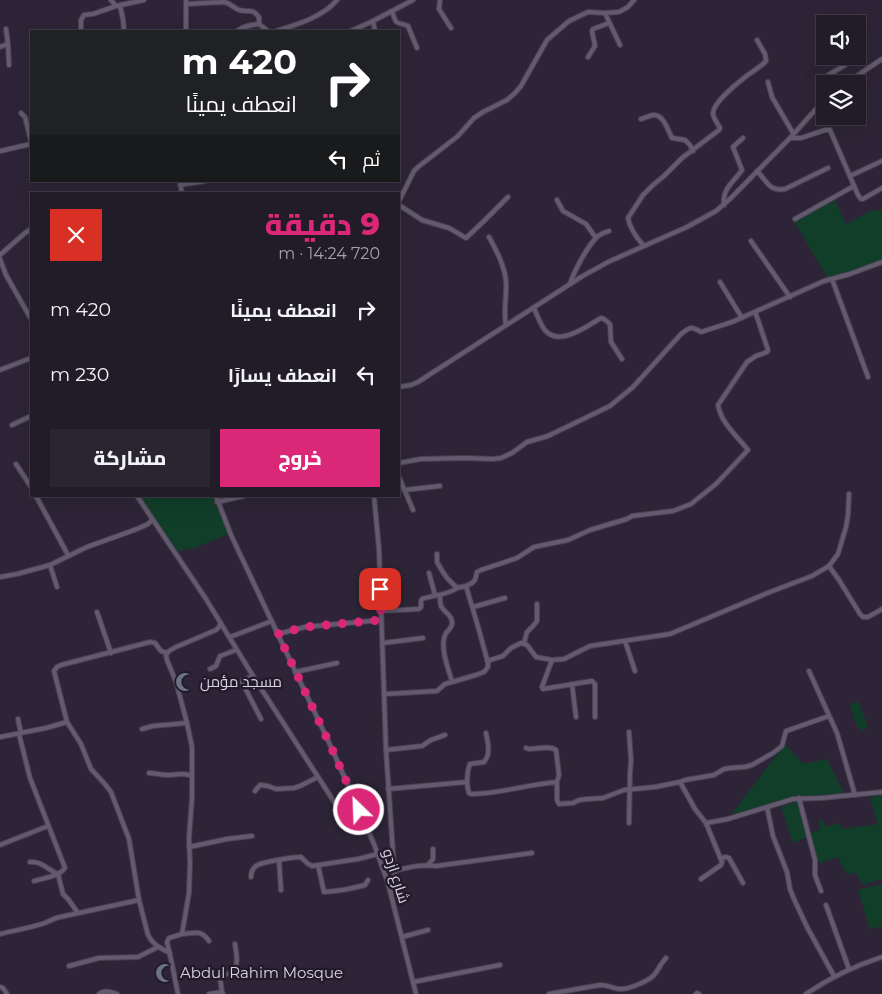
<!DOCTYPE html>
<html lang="ar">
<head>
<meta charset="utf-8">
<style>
  :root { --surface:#221c29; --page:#2a2531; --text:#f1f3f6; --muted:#a2a1a8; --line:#3f3a46; --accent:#db2777 }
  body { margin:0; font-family:Montserrat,Cairo,sans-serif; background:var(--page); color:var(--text); direction:rtl; height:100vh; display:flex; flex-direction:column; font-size:19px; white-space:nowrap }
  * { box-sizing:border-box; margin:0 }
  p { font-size:16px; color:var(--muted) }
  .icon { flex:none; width:28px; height:28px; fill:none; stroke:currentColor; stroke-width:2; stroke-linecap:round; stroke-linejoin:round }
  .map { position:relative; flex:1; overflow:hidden; direction:ltr }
  .side { position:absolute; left:30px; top:192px; width:370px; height:305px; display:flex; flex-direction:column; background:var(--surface); border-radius:0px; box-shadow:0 5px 20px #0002,0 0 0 1px var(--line); direction:rtl }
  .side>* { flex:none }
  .hud { position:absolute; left:30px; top:30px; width:370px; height:152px; border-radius:0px; box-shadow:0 5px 20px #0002,0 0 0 1px var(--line); direction:rtl; background:#202124; color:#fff; overflow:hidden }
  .controls { position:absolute; left:816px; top:15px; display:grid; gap:10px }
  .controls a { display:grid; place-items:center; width:50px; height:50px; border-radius:0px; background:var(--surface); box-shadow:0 5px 20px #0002,0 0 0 1px var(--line); font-size:25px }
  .pin { position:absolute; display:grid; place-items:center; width:42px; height:42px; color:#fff; margin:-21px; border-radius:10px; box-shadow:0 2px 8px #0006 }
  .me { position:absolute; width:55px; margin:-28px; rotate:336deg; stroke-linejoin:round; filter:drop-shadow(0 0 4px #0008) }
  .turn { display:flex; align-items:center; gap:18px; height:105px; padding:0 20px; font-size:22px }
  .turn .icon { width:65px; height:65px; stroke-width:2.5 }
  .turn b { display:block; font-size:35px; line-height:42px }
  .then { display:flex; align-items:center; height:48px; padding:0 20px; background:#0003; gap:10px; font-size:19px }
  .round { display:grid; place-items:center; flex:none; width:52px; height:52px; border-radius:0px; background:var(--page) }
  .summary { display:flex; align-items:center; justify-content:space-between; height:85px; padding:0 20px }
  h1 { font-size:30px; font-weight:800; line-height:38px; color:var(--accent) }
  .cta { display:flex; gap:10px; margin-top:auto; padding:10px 20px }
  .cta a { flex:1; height:58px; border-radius:0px; background:var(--accent); color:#fff; font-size:20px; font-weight:800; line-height:58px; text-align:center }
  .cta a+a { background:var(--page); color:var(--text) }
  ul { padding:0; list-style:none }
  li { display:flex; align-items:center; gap:15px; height:65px; padding:0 20px }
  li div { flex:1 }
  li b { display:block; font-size:19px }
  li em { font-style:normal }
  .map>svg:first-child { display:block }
</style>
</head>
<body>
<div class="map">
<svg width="882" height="994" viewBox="0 0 882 994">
  <rect width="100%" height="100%" fill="#2d2537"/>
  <!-- green -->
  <g fill="#103e29">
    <path d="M835 200 846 224 871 211 882 210V260L828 279 794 221Z"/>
    <path d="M141 496H213L215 503 229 534 189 550 187 548 179 552 161 529Z"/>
    <path d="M858 701 868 727 862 731 859 727H857L850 705Z"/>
    <path d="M785 744 803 764 827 759 844 793 787 798 731 815Z"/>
    <path d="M882 794V879L863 885 855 872 848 875 843 869 838 857 819 863 809 832 820 830 818 821 823 820 825 827 840 823 842 829 878 824 870 797Z"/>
    <path d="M798 801 807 837 793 843 781 807Z"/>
    <path d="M882 884V926L870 929 858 890Z"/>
  </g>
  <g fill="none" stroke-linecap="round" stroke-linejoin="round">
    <!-- minor casing -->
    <g stroke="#484150" stroke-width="6">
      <g id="minor">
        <path d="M111 0 116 6 144 0"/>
        <path d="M186 0V31"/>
        <path d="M440 0 439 9 451 28"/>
        <path d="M186 4 224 2C230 3 234 8 239 10 248 13 251 7 259 17V24"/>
        <path d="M120 6 123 19 124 31"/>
        <path d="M392 11C397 27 396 21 408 26L417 48"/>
        <path d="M605 13 620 45"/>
        <path d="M373 21 375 31"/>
        <path d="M6 29 8 44 9 65"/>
        <path d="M81 31V20L84 15 93 14 116 6"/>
        <path d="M237 31C243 26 251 25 259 24L268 31"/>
        <path d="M276 31C296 25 323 17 337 0"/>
        <path d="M351 31 373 21 413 0"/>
        <path d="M0 47 8 44"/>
        <path d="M588 57 595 46 592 31 593 29 609 23"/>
        <path d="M768 82 772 97 793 133"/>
        <path d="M845 84 882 59"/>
        <path d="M825 94C821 72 830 76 845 65V64L840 56"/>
        <path d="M21 113 25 117 31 141"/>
        <path d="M641 119C645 118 650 115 654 115 664 115 668 131 672 138L685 140 690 145 693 151"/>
        <path d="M790 138H801L825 130H830L858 195 861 199H863L882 188"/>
        <path d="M0 151 31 144"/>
        <path d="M757 171C767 181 769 192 785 189L828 168"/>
        <path d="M850 176 882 161"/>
        <path d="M180 181 182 194"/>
        <path d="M180 185 205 181"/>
        <path d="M557 200 563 211 586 224 596 238"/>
        <path d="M399 201 414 171 418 167 458 136 474 118 483 112 507 100 515 93 521 86 547 40 569 21 588 12 605 13 619 12 628 7 634 0"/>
        <path d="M399 205 422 220 449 228 466 238 485 220 508 197"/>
        <path d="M724 205C722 188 734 182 742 170L733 147 743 138"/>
        <path d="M795 219 854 186"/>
        <path d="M489 237C496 250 505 266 506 282 507 296 503 311 506 325"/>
        <path d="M751 241 790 297"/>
        <path d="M643 245C636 237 630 229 628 218L643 195 653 185 664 176 682 158 719 130 720 128C718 124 714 119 713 114 712 104 736 84 744 78 751 72 760 68 766 61L765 54 757 40"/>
        <path d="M0 255 25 233 31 229"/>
        <path d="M0 259 6 275 31 319"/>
        <path d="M832 279 868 377"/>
        <path d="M720 282 742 318"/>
        <path d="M570 284C574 271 588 245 598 236 601 234 605 232 609 231"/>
        <path d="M534 308C537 315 540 323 544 329 558 348 586 327 601 318L604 319 610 324 611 342 622 359"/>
        <path d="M0 370 31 358"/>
        <path d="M399 387 411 385 418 382 581 277 608 262 687 227 716 211 731 198 790 138 825 99"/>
        <path d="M12 425 31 416"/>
        <path d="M399 463 421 459 465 458 493 459 501 458 512 453 527 442 548 436 610 406 633 387 681 334C690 327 691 326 701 332L732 322 824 281 850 274 882 262"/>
        <path d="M16 464 31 487"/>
        <path d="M399 477 413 510"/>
        <path d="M404 490 440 486"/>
        <path d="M36 496 68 555"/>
        <path d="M137 496 206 599 253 676 340 811C347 819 355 822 365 823"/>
        <path d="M216 496 231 535 332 749 374 844 388 883 416 994"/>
        <path d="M374 496 379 549 386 750 395 882 392 893"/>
        <path d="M217 502 244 496"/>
        <path d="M437 554V562L441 569 447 578 457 588 466 586 472 583 475 580 477 572 481 570 517 558 534 547 568 540 590 530 627 519 632 516 673 511 691 504 716 484 748 450C737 436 721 423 718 405L747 362 756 356 767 352 768 350 758 320 755 312"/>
        <path d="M50 565 57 587"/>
        <path d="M829 566 839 580 860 614 863 617H868L882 609"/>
        <path d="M429 573 435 595"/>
        <path d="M0 577 17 574 50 565 87 547 137 529 148 524 152 520"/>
        <path d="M440 595C440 598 440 603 441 606 444 613 452 614 452 622 453 628 447 630 445 635 440 647 448 669 452 681"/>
        <path d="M473 607 505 598"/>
        <path d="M381 611 419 609 421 607V601L422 599C433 595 448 595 457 588"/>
        <path d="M97 612 111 653"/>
        <path d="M278 634 305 627 381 620"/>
        <path d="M230 637 272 621"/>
        <path d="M625 641 635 671"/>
        <path d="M383 643 423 638"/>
        <path d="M524 643 527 632 533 626 537 621V604"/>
        <path d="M167 653 161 651 155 643 150 642 61 665 57 667 54 671 67 722 81 744 91 769 104 783 111 792 129 839 139 900 148 935C153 945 160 948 170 953"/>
        <path d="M552 660 542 687 543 689 592 681 595 684V717"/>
        <path d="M487 661 503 656 511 648 521 643 527 645 536 657 552 660 564 659 590 646 670 634 770 592 812 576 829 566 838 554 846 527 848 515 849 494"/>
        <path d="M210 669 216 666 220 656 236 650"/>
        <path d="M809 671 837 733 855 795"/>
        <path d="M295 672 337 663"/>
        <path d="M253 676 243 680 242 682 261 719"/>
        <path d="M572 684 576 717"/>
        <path d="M385 694 437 691 445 684 476 675 484 672 488 667V663L477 623 466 586"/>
        <path d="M18 719 21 733"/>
        <path d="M142 729 153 726 187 723"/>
        <path d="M486 733C488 743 491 754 484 762L470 764C467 771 466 785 469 793L471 794C500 794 528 784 557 782V800L559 804 573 803 579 800 588 799 603 798 624 790 655 787 680 782 695 809 706 823 728 819 793 799 822 798 882 792"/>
        <path d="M19 734 30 778 65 868C60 876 44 878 34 881"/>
        <path d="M0 737 46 728 67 722"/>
        <path d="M526 748 529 749C538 749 549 745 556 750L559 775 557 782"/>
        <path d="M386 750 422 746 431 740 445 735"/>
        <path d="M149 773C155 773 161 775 167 775 176 775 183 772 192 776"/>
        <path d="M680 782 685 780 714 775 724 769 730 768 745 767 752 765 773 753 782 746 786 731 829 716"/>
        <path d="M388 789 467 782"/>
        <path d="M255 791 260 785 268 786 276 789 294 788 300 786 318 777"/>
        <path d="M799 798 815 860V875L821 891"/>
        <path d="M767 807 773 836 787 872 790 889 794 899 807 927 834 976"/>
        <path d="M629 823 630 774 631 760 629 732"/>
        <path d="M0 845 48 826"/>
        <path d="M189 847 227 839 252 836"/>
        <path d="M721 858 726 857 729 858 743 883"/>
        <path d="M279 860 281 890"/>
        <path d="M30 862C42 861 48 870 58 874"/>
        <path d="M318 865 324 892C338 891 351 889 365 885L368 880"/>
        <path d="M428 865 433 859V849"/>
        <path d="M394 871C408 867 421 864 436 866L532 853"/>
        <path d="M58 874 63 894 68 899 78 913"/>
        <path d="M251 877C251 873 252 869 256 866 261 862 293 857 301 857L307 863 312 866 358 859 378 854"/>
        <path d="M701 879 721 865 722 862 706 823"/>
        <path d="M826 905 849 969"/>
        <path d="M0 934C15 930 30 928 45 923 50 921 54 918 60 917L139 900"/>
        <path d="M182 934C195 933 201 929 209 941"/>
        <path d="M402 937 428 930"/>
        <path d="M69 966 99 958 138 957 158 947"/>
        <path d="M413 982 500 965"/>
        <path d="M0 987 3 988 7 994"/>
        <path d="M222 992 220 978C224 975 228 974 231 972 240 966 236 953 235 944"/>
        <path d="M99 994C104 990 112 992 117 994"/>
        <path d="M178 994 172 964 167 942 169 938 182 934 189 893 190 863 189 838 192 798V747L187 723 176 682 167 660 166 655 169 651 176 647 216 630 219 627 221 623"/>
        <path d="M209 994 222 992 223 994"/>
        <path d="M549 994 600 985C608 985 614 989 621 989 629 989 649 981 654 975 659 969 661 963 666 958"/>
        <path d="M696 994 697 993 699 994"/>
        <path d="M806 994C831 977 854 966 882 957"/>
      </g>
    </g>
    <!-- minor -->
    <use href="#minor" stroke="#635a6f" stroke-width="4"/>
  </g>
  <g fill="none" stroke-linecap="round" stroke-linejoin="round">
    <!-- route -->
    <path stroke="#db2777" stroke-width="9" stroke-dasharray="0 16.2" d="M359 810 332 749 278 634 305 627 381 620 380 589"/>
  </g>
  <!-- icons -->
  <defs>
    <g id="mosque-bare" transform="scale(1.5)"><path d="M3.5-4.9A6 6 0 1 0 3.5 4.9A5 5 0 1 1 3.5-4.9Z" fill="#6b7280" stroke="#231b2d" stroke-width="2.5" paint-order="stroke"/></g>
  </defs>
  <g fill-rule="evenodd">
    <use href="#mosque-bare" x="185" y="682"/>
    <use href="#mosque-bare" x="165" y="973"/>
  </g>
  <g text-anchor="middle" stroke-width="5" stroke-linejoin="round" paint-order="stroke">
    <!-- poi labels -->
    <g font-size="15" fill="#d9d4e0" stroke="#231b2d" text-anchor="start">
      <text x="200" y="687">مسجد مؤمن</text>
      <text x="180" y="978">Abdul Rahim Mosque</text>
    </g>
    <!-- street labels -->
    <g font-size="15" fill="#d9d4e0" stroke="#231b2d">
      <text transform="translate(396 876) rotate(72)" y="5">شارع ازدو</text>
    </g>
  </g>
</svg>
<div class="controls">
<a><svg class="icon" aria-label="sound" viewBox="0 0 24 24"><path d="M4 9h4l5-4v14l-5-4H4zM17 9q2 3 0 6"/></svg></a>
<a><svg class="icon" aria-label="layers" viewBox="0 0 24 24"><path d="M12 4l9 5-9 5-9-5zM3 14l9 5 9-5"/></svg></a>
</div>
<div class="pin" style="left:380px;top:589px;background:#d93025"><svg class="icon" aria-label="arrive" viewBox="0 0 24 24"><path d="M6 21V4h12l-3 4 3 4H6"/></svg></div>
<svg class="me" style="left:359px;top:810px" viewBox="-20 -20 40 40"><circle r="17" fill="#db2777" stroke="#fff" stroke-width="3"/><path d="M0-11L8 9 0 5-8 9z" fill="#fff"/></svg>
<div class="hud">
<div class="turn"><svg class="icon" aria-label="right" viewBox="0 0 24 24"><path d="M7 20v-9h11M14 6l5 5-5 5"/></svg><div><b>420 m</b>انعطف يمينًا</div></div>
<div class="then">ثم<svg class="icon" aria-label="left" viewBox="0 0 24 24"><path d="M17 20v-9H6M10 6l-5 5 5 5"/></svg></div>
</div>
<section class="side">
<div class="summary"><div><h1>9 دقيقة</h1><p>720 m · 14:24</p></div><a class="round" style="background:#d93025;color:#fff"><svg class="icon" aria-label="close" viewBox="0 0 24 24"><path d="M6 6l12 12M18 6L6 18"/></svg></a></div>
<ul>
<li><svg class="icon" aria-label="right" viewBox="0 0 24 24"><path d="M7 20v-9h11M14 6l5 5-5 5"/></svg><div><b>انعطف يمينًا</b></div><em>420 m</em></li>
<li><svg class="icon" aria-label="left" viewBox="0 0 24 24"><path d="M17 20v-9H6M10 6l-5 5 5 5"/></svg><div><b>انعطف يسارًا</b></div><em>230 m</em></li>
</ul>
<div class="cta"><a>خروج</a><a>مشاركة</a></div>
</section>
</div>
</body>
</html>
